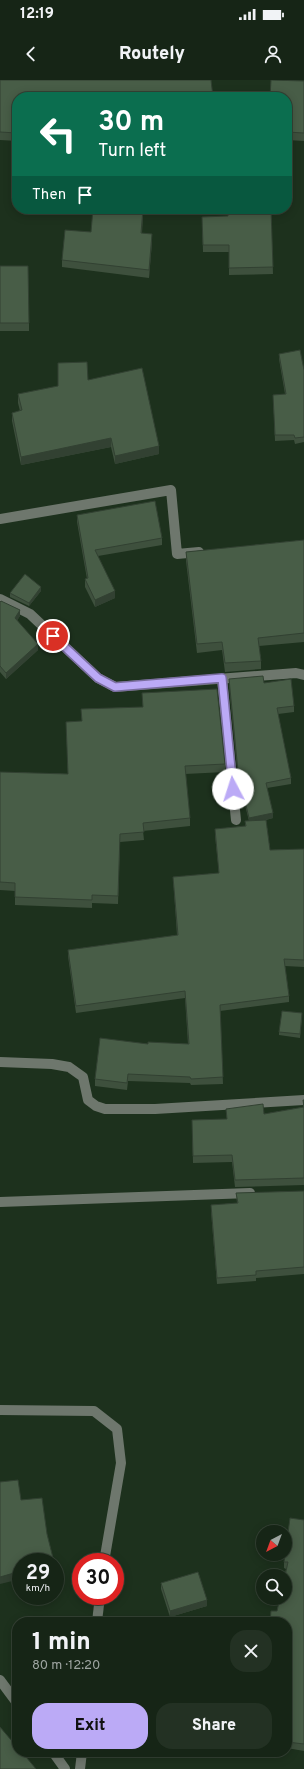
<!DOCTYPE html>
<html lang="en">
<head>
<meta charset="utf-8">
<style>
  :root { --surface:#162516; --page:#233123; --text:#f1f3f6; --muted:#9ea5a1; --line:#354235; --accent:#bbaaf6 }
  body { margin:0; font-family:Overpass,sans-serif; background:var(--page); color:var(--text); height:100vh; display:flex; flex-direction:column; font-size:15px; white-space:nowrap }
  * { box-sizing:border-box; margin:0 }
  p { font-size:13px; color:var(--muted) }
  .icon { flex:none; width:22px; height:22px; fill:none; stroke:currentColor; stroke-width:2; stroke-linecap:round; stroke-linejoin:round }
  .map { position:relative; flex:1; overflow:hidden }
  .panel { position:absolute; left:12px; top:1537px; width:280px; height:140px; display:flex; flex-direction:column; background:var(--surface); border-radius:16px; box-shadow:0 2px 10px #0003,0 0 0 1px var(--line) }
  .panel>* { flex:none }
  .hud { position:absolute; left:12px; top:12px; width:280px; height:122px; border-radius:16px; box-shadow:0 2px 10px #0003,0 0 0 1px var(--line); background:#0b6e4f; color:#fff; overflow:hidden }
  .needle { width:26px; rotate:221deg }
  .controls { position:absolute; left:256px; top:1445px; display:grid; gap:8px }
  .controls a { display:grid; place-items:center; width:36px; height:36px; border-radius:50%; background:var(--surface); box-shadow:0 2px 10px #0003,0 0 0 1px var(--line); font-size:20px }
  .speed { position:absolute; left:12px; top:1473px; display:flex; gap:8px; font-size:20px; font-weight:700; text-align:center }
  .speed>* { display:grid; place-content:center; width:52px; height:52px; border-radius:50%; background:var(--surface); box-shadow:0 2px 10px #0003,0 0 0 1px var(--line); line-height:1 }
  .speed small { font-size:10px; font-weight:400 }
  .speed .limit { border:6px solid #d22; background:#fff; color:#111 }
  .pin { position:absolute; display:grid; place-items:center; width:34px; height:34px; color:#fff; margin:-17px; border:2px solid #fff; border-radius:50%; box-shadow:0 1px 4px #0007 }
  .me { position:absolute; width:44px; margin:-22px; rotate:355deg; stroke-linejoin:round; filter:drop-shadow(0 0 3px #0008) }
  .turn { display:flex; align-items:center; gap:14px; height:84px; padding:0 20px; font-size:18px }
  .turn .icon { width:52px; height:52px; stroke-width:2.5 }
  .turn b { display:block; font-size:28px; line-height:34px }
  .then { display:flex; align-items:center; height:38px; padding:0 20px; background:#0003; gap:8px; font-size:15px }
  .round { display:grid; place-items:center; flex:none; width:42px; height:42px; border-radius:16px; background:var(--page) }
  .head { display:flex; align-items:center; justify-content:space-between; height:68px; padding:0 20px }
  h1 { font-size:24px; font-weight:800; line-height:30px }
  .action { display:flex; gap:8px; margin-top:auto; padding:8px 20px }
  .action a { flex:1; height:46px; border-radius:16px; background:var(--accent); color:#111; font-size:16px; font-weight:800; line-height:46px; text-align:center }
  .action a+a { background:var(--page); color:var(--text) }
  .status { display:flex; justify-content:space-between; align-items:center; height:28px; padding:0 20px; background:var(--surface); direction:ltr }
  .status svg { height:11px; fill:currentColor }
  header { display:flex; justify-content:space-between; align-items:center; height:52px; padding:0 20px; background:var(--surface); font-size:18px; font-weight:800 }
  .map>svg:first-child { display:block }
</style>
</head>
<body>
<div class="status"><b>12:19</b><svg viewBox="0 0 49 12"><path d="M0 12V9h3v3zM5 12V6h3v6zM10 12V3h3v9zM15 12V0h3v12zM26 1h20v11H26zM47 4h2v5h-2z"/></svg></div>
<header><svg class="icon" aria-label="back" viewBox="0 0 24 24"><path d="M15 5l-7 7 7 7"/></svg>Routely<svg class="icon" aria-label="person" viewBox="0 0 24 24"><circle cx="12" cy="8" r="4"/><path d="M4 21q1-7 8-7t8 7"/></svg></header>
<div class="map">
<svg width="304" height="1689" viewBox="0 0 304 1689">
  <rect width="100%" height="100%" fill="#1d311d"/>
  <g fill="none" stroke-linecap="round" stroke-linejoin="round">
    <!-- minor -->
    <g stroke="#6e776d" stroke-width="10">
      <path d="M0 439 171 410 177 474 199 472"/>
      <path d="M0 519 30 534 98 598 115 607 296 593 304 595"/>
      <path d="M222 599 236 740"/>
      <path d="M0 982 52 984 69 987 83 997 88 1020 96 1026 105 1029H155L304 1020"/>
      <path d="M0 1122 250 1113"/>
      <path d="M0 1330 94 1331 117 1349 121 1383 104 1482"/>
      <path d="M97 1542 100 1516"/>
      <path d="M0 1600 17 1623"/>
      <path d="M53 1672 65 1689"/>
      <path d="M80 1689 82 1672"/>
    </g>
  </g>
  <!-- wall -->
  <g fill="#3e503d">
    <path d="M0 0 17 17V61L0 60Z"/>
    <path d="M304 1V61L287 60V17Z"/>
    <path d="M271 129 273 194 229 195V172H203L202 137 228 136Z"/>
    <path d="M143 134 142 153 152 162 149 198 62 187V180L91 152Z"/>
    <path d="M0 186 29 243V251H0Z"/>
    <path d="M279 274 304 290V362L295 364 294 360 275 361 273 315 285 314 279 279Z"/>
    <path d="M88 300 159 374 115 384 111 367 21 385 12 341V333L20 331 18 323V314Z"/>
    <path d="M77 435 162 458V465L98 476 115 518 95 527 85 507V499H87L77 442Z"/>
    <path d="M304 460V562L259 566 261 581V589L225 592 222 570 197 573 186 481V472Z"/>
    <path d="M41 511 29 526 10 517V513Z"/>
    <path d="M0 521 20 536 17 540 38 570 6 599 0 592Z"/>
    <path d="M229 599 264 603 294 626V632L278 634 291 698V704L267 708 273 738 266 740 270 770 304 769V887L285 886 289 916V922L220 931 223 1004 191 1005 190 1003 128 1001 127 1010 95 1006V999L148 964H188L185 918 76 933 68 876V870L177 855 173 797 219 793 215 755V749L245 746V741H249L238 697 229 605Z"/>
    <path d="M142 613 225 684V692L185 694 190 738V746L143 751 144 760 120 762 118 824 92 823V828L15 825V811L0 810V692L68 694 66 642 82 641 81 629 143 627Z"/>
    <path d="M302 937 300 958 279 955V952Z"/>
    <path d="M303 1020H304V1105L235 1107 232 1082 193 1083 192 1040 227 1039 226 1029 264 1034 303 1027Z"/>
    <path d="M304 1111V1194L256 1198V1201L217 1204 211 1131V1125L237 1123 236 1113Z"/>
    <path d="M304 1440V1671L287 1668V1542L277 1531 286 1489 284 1488V1482Z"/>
    <path d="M161 1503 207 1526 170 1537 161 1509Z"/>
  </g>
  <!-- shaded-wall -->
  <g fill="#324132">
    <path d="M143 129V134L141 161V153Z"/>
    <path d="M152 154V162L149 198V190Z"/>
    <path d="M111 358V367L21 385V377Z"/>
    <path d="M159 366V374L115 384V376Z"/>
    <path d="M41 507V511L29 526V523Z"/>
    <path d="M115 511V518L95 527V520Z"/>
    <path d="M20 530V536L15 544V538Z"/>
    <path d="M38 564V570L6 599V593Z"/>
    <path d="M273 733V738L249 744V738Z"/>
    <path d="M21 1491V1499L0 1504V1497Z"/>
    <path d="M207 1520V1526L170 1537V1531Z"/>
  </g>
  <!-- building -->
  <g fill="#485d47" stroke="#324132">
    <path d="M0 0H211L213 17H17V53L0 52Z"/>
    <path d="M271 0 304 1V53L287 52V17H270Z"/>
    <path d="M93 129H143L141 153 152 154 149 190 62 180 65 150 91 152Z"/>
    <path d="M228 129H271L273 187 229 188V165H203L202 137 228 136Z"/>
    <path d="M0 186H28L29 243H0Z"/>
    <path d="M300 270 304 290V357L295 358 294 355H275L273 315 286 314 279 274Z"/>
    <path d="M87 282 88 300 142 288 159 366 115 376 111 358 21 377 12 333 22 330 18 314 58 306V283Z"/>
    <path d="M155 421 162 458 95 470 115 511 95 520 85 499 88 498 77 435Z"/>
    <path d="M304 460V553L258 558 261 581 225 583 222 562 197 564 186 472Z"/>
    <path d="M25 494 41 507 29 523 10 513Z"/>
    <path d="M0 521 1 522V521L20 530 15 538 38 564 6 593 0 586Z"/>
    <path d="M263 596 264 603 291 599 294 626 277 628 291 698 266 703 273 733 249 738 238 691 229 599Z"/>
    <path d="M217 609 225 684 185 686 190 738 143 743 144 752 120 754 118 816 92 815V820L15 817V803L0 802V692L68 694 66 642 82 641 81 629 143 627 142 613Z"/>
    <path d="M266 740 270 770 304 769V880L284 879 289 916 220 925 223 997 191 999 190 997 128 994 127 1003 95 999 100 958 148 964V962L189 964 185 911 76 926 68 870 178 855 173 797 219 793 215 749 246 746 245 741Z"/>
    <path d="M282 931 302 933 300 954 279 952Z"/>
    <path d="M303 1020H304V1098L235 1100 232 1075 193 1076 192 1040 227 1039 226 1029 263 1024 264 1034 304 1027Z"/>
    <path d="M304 1111V1187L256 1191V1195L217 1198 211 1125 238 1123 236 1113Z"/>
    <path d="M18 1400 21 1420 42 1418 47 1454 54 1482H21V1491L0 1497V1402Z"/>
    <path d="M290 1438 304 1440V1664L287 1662V1542H270L271 1531H277L280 1518H285V1496L288 1482H284Z"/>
    <path d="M198 1492 207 1520 170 1531 161 1503Z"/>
    <path d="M0 1647 17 1667V1672H22L36 1689H0Z"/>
  </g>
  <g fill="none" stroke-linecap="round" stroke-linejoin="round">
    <!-- route casing -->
    <g stroke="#7a6ea0" stroke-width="10">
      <path id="route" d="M53 556 98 598 115 607 222 598 233 709"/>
    </g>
    <!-- route -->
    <use href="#route" stroke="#bbaaf6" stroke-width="7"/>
  </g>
</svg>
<div class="controls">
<a><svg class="needle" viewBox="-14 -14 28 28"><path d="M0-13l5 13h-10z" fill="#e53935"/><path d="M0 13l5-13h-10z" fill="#9ea5a1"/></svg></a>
<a><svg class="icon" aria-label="search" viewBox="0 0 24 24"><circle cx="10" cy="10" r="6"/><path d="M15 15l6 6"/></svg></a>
</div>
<div class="speed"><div>29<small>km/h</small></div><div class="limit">30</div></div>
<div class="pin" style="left:53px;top:556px;background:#d93025"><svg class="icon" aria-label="arrive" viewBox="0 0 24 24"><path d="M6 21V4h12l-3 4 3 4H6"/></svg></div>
<svg class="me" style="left:233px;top:709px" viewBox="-20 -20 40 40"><circle r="19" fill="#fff"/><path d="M0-13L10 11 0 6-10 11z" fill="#bbaaf6"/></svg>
<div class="hud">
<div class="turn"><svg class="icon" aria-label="left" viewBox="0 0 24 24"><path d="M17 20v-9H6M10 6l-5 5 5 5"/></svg><div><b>30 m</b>Turn left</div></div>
<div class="then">Then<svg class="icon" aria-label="arrive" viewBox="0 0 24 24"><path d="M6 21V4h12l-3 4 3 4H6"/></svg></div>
</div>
<section class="panel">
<div class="head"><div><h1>1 min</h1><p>80 m · 12:20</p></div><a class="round"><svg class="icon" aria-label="close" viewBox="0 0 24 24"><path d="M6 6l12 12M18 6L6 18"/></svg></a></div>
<div class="action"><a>Exit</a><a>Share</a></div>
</section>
</div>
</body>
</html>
